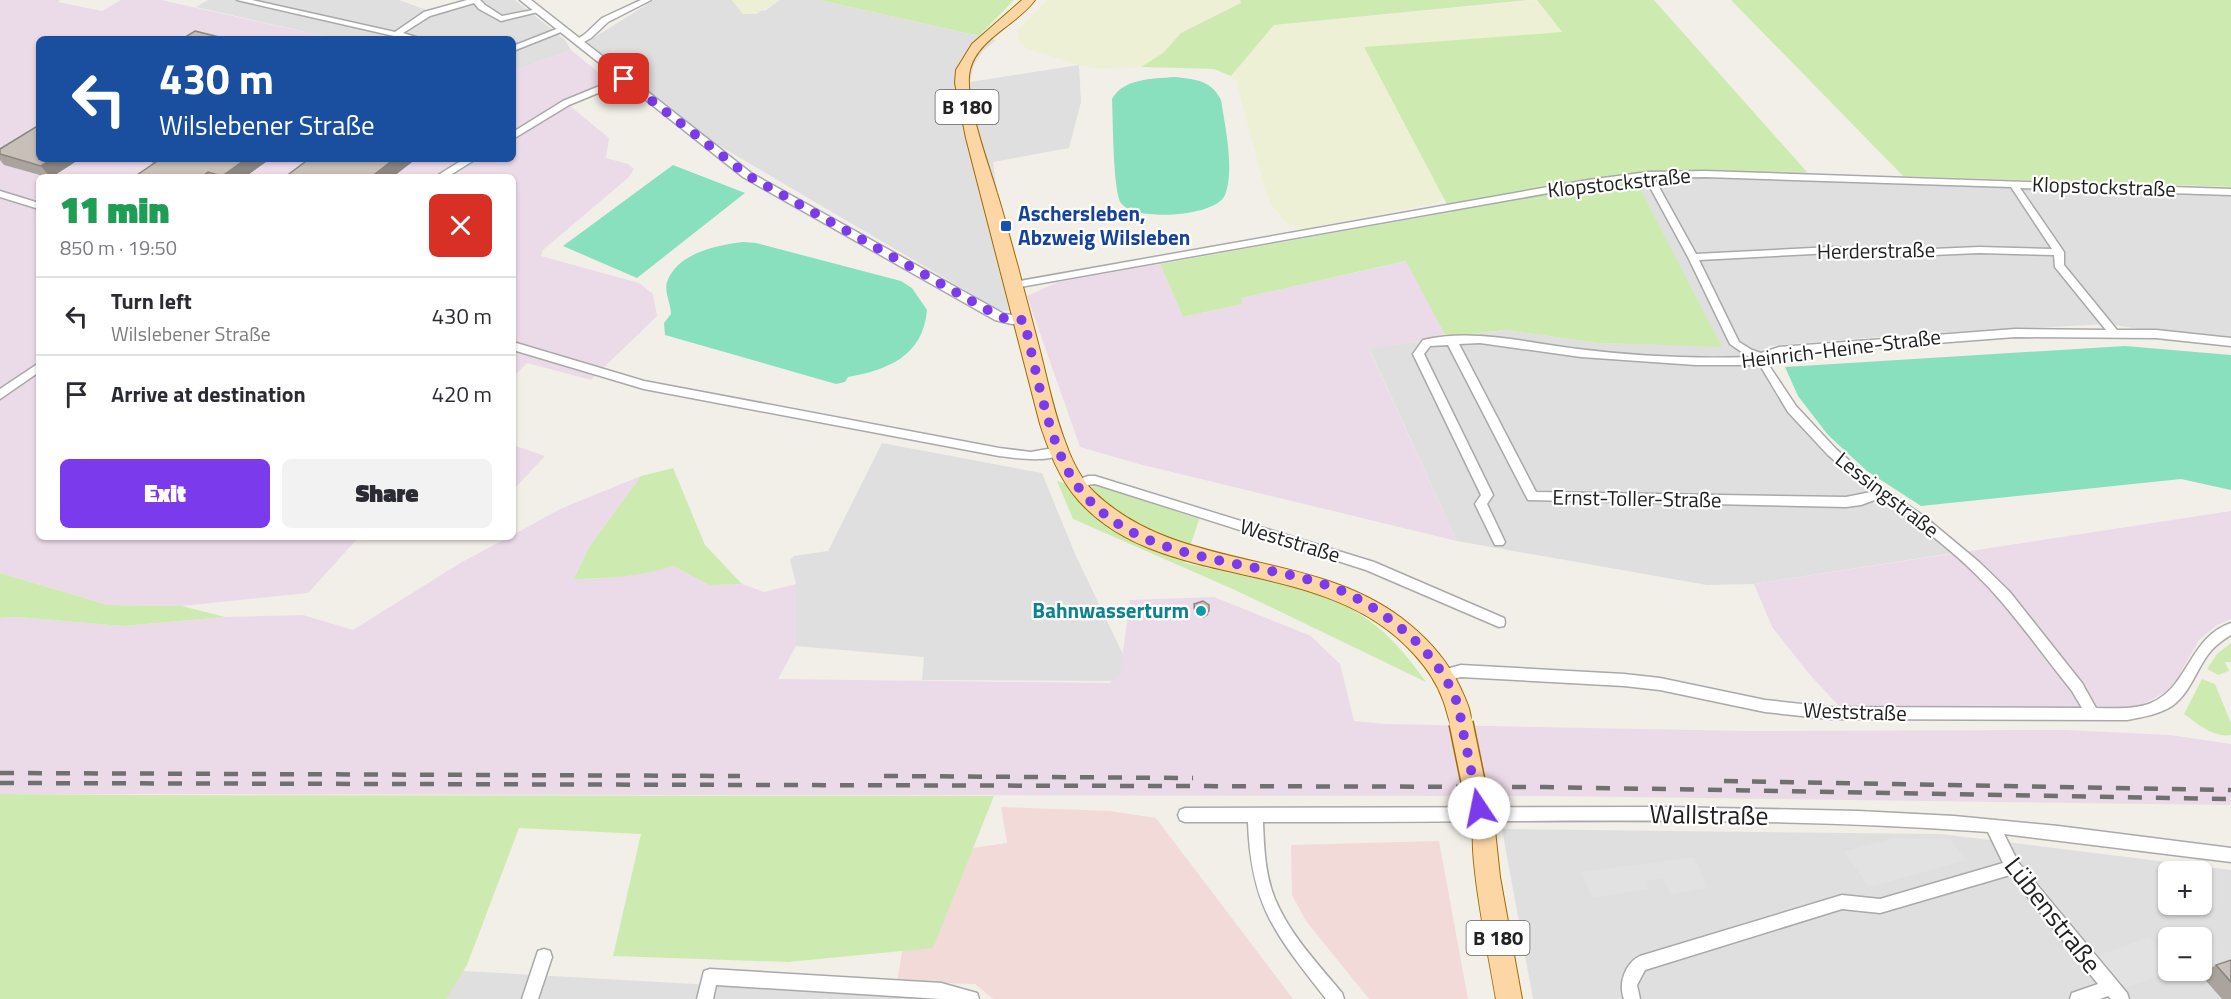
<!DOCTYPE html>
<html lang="en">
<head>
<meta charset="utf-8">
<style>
  :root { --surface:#fff; --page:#f2f2f3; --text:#2b2b33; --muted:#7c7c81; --line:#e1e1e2; --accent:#7c3aed }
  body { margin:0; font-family:"Titillium Web",sans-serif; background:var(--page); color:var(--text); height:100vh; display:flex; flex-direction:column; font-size:22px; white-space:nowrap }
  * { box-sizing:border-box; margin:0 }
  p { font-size:20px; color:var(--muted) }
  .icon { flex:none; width:33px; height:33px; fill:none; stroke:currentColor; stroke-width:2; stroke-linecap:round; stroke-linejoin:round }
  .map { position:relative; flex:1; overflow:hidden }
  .details { position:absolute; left:36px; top:174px; width:480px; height:366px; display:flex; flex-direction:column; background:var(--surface); border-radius:9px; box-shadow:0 2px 4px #0004 }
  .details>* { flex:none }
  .guide { position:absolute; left:36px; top:36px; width:480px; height:126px; border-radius:9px; box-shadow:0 2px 4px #0004; background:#1a4fa0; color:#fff; overflow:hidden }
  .fabs { position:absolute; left:2158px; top:861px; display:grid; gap:12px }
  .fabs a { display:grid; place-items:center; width:54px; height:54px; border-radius:9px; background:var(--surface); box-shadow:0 2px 4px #0004; font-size:30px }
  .pin { position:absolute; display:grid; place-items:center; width:51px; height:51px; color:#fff; margin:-26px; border-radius:12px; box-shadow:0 3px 9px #0006 }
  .me { position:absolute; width:66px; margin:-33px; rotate:349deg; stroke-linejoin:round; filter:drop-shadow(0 0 4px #0008) }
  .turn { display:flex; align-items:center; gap:21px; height:126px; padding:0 24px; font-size:27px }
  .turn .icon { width:78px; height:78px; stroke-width:2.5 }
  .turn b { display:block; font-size:42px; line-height:51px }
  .round { display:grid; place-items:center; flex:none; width:63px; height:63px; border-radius:9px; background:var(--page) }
  .headline { display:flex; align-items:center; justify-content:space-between; height:102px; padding:0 24px }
  h1 { font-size:36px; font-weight:800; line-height:45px; color:#1e9e55 }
  .action { display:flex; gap:12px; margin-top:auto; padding:12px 24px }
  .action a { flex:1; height:69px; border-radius:9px; background:var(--accent); color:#fff; font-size:24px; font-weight:800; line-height:69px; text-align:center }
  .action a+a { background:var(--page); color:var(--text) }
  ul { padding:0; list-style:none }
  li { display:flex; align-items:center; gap:18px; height:78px; padding:0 24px; border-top:2px solid var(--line) }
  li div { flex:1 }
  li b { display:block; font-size:22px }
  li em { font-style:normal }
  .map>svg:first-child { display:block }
</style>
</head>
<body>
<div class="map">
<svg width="2231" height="999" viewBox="0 0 2231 999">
  <rect width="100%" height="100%" fill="#f2efe9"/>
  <!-- residential -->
  <g fill="#e0dfdf" fill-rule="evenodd">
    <path d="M208 0H399L432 12 480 0H515L565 40 571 50 520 69 513 65V39H336L196 7Z"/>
    <path d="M654 0H732L743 14 766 10 780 0H819L996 40 982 52 974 65 970 82 1079 65 1081 102 1069 148 993 162 1013 308 1010 311 999 310 711 141 587 42Z"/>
    <path d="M1689 170 1807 172 1810 180 2231 196V344L2108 324 1915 334 1769 346 1757 363 1777 397 1797 423 1853 478 1916 522 1953 553 1754 584 1707 585 1457 541 1369 348 1505 330 1599 343 1721 346 1636 180V173Z"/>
    <path d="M882 443 1042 473 1076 556 1129 667 1123 681 922 680 924 657 796 646V584L790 560 794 556 828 551Z"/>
    <path d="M1502 829 1941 834 2231 870V999H1533ZM2169 872H2202V904H2169ZM2169 938H2202V970H2169Z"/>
    <path d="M446 970 941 998 943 999H433Z"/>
  </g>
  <!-- commercial -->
  <g fill="#f2dad9">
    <path d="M1001 807 1110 811 1156 818 1293 999H993L975 984 897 982 905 935 945 852 1007 843Z"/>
    <path d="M1439 841 1468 999H1369L1306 921 1292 895 1291 845Z"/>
  </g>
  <!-- industrial -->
  <g fill="#ebdbe8">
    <path d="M0 0H60L58 2 102 11 121 0H161L336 39H39V159H513V65L520 69 571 50 615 86 570 106 609 138 606 158 628 164 634 169 629 177 543 250 541 256 639 283 653 294 657 316 591 380 527 363 513 377V177H39V537H359L308 593 182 606 108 605 0 573Z"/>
    <path d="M1407 261 1446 337 1369 349 1457 541 1139 464 1080 447 1027 296 1058 282 1160 264 1183 317 1242 304V298Z"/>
    <path d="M513 445 545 456 513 490Z"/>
    <path d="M641 476 589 547 574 579H599L642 573 673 566 709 585 742 584 764 592 796 584V646L778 679 1110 683 1120 674 1130 600 1214 597 1311 636 1340 664 1354 721 1386 724 1746 731 2065 730 2170 735 2231 744V805L1547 796 0 794V618L17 617 123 626 225 617 303 615 353 630 462 562 509 537H513V535L560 509Z"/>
    <path d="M2231 511V619L2217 625 2199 640 2177 679 2166 692 2139 706 2089 708 1840 707 1810 675 1772 627 1754 584Z"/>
  </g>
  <!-- farmland -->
  <g fill="#eef0d5">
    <path d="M732 0H780L756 14H743Z"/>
    <path d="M1047 0H1240L1241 3 1181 33 1163 53 1141 67 1100 69 1079 65 1028 49 1019 42 1017 31Z"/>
    <path d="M1537 0 1563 33 1365 47 1443 197 1437 203 1302 229 1288 224 1273 207 1266 192 1236 81 1231 76 1274 25Z"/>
  </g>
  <!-- grass -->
  <g fill="#cdebb0">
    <path d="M819 0H1014L979 36Z"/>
    <path d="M1240 0H1529L1274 25 1231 76 1214 69 1141 67 1163 53 1181 33 1241 3Z"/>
    <path d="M1537 0H1654L1807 172 1689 170 1636 173V180L1722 347 1599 343 1505 330 1446 337 1406 261 1242 298V304L1183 317 1160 264 1451 212 1364 47 1562 32Z"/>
    <path d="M1731 0H2231V187L1903 176Z"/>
    <path d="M673 468 705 545 742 584 709 585 673 566C642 576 607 579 574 579L589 547 641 476Z"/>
    <path d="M1057 481 1085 490 1096 485 1199 519 1185 563 1308 590C1366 611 1391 633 1426 682L1235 590 1073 519Z"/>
    <path d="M0 573 108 605 182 606 225 617 123 626 17 617 0 618Z"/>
    <path d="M2231 643V662H2225L2229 671 2218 675 2207 669 2217 654Z"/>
    <path d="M2202 679 2215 684 2231 723V735C2213 738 2198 724 2184 714Z"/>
    <path d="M0 794 140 795 994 796 933 948 788 962 613 956 641 834 519 828 467 965 446 999H0Z"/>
  </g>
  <!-- pitch -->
  <g fill="#88e0be">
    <path d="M1174 77C1195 79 1211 80 1221 100 1225 126 1235 171 1225 195 1216 217 1134 222 1121 203 1113 191 1113 117 1112 99 1124 78 1152 79 1174 77Z"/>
    <path d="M673 165 745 193 637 278 563 246Z"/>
    <path d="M743 242 756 243 901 281 912 288 927 310C923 356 888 370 848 377L845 382 836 384 665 335 664 323 671 314C671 304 664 292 667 282 677 253 717 245 743 242Z"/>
    <path d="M2125 346 2231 355V490L2181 479 1921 506 1867 471 1828 435 1798 396 1785 367Z"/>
  </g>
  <!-- parking -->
  <g fill="#e2e2e2">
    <path d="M1893 838 1950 839 1967 860 1869 887 1844 852Z"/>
    <path d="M1694 857 1708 887 1671 895 1662 878 1645 881 1648 889 1592 898 1581 872Z"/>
    <path d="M2149 937 2169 960V970L2172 971 2122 989 2095 957Z"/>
  </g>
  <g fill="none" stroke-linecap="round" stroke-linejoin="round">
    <!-- minor casing -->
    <g stroke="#a9a9a9" stroke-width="3">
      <g id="minor">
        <path d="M237 0H252L395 32 424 12 467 0H480L485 5 502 16 538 9 542 11 501 21 479 9 474 3 430 16 403 33 422 39H407Z"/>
        <path d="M641 0H651L608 22 591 38 580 44 573 42 585 34 602 18Z"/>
        <path d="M559 28 566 30 513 51V46Z"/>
        <path d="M624 76 628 79 627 81 569 105 513 139V132L563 101Z"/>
        <path d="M464 159H476L447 177H435Z"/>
        <path d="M1705 171 2231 189V195L2020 188 2064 252V265L2117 330H2156L2231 338V346L2156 338 2015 337 1780 355 1769 358 1768 364 1796 406 1836 449 1875 483 1925 517 1979 562 2009 591 2082 683 2096 708C2114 708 2134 710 2151 703 2189 687 2189 637 2231 623V635C2221 641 2213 647 2207 656 2195 673 2189 694 2172 706 2158 715 2142 717 2127 720L1830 719 1765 712 1660 690 1624 686 1461 677 1444 681 1439 679 1437 675 1439 671 1461 665 1624 674 1660 678 1765 700 1830 707 2082 708 2072 691C2048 661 2025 629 2000 600 1966 560 1923 527 1880 498L1861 505 1846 507 1528 500 1448 345 1430 346 1424 354 1493 495 1487 504 1505 542 1503 545H1495L1475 504 1481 495 1413 354 1423 340C1473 328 1528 343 1578 349 1634 356 1693 359 1749 357L1730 344 1688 257 1645 178 1588 186 1014 288 1009 285 1014 282 1588 180 1648 172ZM1705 177 2011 187 2052 249 1979 247 1887 251 1832 247 1696 254 1654 178ZM1832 253 1887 257 1979 253 2054 255 2055 267 2106 330 2015 329 1779 347 1761 353 1752 350 1739 342 1699 260ZM1480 343 1581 357 1696 365H1749L1758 362 1788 412 1828 455 1871 492 1846 497 1536 492 1459 344Z"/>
        <path d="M0 191 39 203V209L0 197Z"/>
        <path d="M513 342 644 381 999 448 1031 452 1059 447 1065 451C1053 464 1016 458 999 456L644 389 513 350Z"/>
        <path d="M39 363V372L0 399V389Z"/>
        <path d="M1088 476H1095L1374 562 1504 618 1505 622 1504 626 1499 627 1366 570 1095 484C1087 484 1080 491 1072 488L1070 485 1072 482Z"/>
        <path d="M1666 807 1858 811 1954 816 2058 826 2231 848V862L2004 834 2018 862 2127 993 2129 999H2111L2108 996 2100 999H2070L2072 993 2098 984 2010 875 1880 913 1842 909 1645 970 1637 985 1640 999H1624C1618 984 1625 963 1640 956L1842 895 1880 899 2003 863 1988 832C1746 814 1504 823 1263 822 1264 848 1265 875 1275 899 1290 935 1318 964 1342 993L1344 999H1326C1276 935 1251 907 1248 822H1185L1180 820 1178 815 1180 810 1185 808Z"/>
        <path d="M544 949 550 951 552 957 538 999H522L538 951Z"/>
        <path d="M710 969 941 983 977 993 979 999H941L716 985 713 999H697L704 971Z"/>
      </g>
    </g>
    <!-- tertiary casing -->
    <g stroke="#a9a9a9" stroke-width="3">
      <path id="tertiary" d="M520 0H531L751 173 1004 314 1029 317 1031 320 1029 323 1012 324 995 320 743 177Z"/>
    </g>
    <!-- primary casing -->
    <g stroke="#a06b00" stroke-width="2">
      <g id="primary">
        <path d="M1022 0H1035C1018 24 977 39 970 70 963 97 989 165 997 193 1005 218 1011 243 1018 267 1025 295 1033 323 1040 351 1048 382 1054 414 1066 444 1072 461 1081 479 1094 492 1180 575 1317 547 1409 624 1431 642 1448 662 1460 687 1466 700 1475 717 1469 730L1461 733 1453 730C1448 720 1447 710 1443 700 1437 683 1426 667 1414 654 1323 553 1162 594 1079 501 1059 479 1049 451 1040 424L966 138 955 83 956 70 972 44Z"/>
        <path d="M1483 819 1491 822 1495 830 1500 877 1522 999H1496C1491 967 1465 845 1475 822Z"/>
      </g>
    </g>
    <!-- minor -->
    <use href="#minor" fill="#fff" fill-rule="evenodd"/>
    <!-- tertiary -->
    <use href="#tertiary" fill="#fff" fill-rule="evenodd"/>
    <!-- primary -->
    <use href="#primary" fill="#fcd6a4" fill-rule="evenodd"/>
    <!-- rail -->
    <g stroke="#707070" stroke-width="4.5" stroke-dasharray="14 14" stroke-linecap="butt">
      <path d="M0 773 740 776"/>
      <path d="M884 776 1193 778"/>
      <path d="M1724 781 2231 790"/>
      <path d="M0 783 1545 787 2231 799"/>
    </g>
    <!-- primary-bridge casing -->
    <g stroke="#a06b00" stroke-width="26" stroke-linecap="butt">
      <path id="primary-bridge" d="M1461 723 1483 830"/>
    </g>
    <!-- primary-bridge -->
    <use href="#primary-bridge" stroke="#fcd6a4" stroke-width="23"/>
  </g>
  <!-- wall -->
  <g fill="#aba49e">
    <path d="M39 125 52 177H47L4 165 0 160V149Z"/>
    <path d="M153 159H270L245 177H134L153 164 151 160Z"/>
    <path d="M294 159H416L305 162Z"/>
    <path d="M1194 604 1208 615 1203 618 1196 616 1193 608Z"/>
    <path d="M2231 960V999H2222L2200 974 2216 965Z"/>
  </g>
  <!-- shaded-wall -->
  <g fill="#8b8681">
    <path d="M52 159H80L52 177H50L41 166Z"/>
    <path d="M246 159H270L245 177H222V176Z"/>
    <path d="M394 159H416L393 177H371Z"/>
    <path d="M208 172 211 177H201Z"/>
    <path d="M1209 611 1208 615 1203 618V614Z"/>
  </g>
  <!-- building -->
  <g fill="#c7bfb8" stroke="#8b8681" stroke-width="1.5">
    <path d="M195 31 227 39H182Z"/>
    <path d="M39 125V159H52L41 166 0 154V149Z"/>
    <path d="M153 159H246L222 176 208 172 201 177H134L156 162 151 160Z"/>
    <path d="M309 159H394L371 177H285Z"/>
    <path d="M1203 601 1209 605V611L1203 614 1196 613 1194 604Z"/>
    <path d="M2231 960V982L2216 965Z"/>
  </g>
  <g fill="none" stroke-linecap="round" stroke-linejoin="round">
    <!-- route -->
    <path stroke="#7c3aed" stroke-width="10" stroke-dasharray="0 18" d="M624 79 747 175 1000 317 1012 320H1024C1035 366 1049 446 1076 484 1133 565 1248 557 1332 587 1361 598 1386 615 1409 635 1427 651 1443 671 1453 693 1459 705 1461 719 1463 732 1469 757 1473 783 1479 808"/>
  </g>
  <!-- markers -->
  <rect fill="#1a4fb4" stroke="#fff" stroke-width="2" x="1000" y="220" width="12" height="12" rx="3"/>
  <circle fill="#0f9aa8" stroke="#fff" stroke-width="2" cx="1201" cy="611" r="6"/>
  <g text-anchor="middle" stroke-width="4.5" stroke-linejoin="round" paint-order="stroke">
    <!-- shield labels -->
    <g fill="#fff" stroke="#646464" stroke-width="1.5">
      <rect x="935.5" y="90" width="63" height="34" rx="4.5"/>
      <rect x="1466.5" y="921" width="63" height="34" rx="4.5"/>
    </g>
    <g font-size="20" font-weight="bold" fill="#222">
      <text x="967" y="114">B 180</text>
      <text x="1498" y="945">B 180</text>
    </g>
    <!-- street labels -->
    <g font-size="21" fill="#222" stroke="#fff">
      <text transform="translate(1619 183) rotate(-6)" y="7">Klopstockstraße</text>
      <text transform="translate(2104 187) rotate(2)" y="7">Klopstockstraße</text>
      <text transform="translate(1876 251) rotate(-1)" y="7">Herderstraße</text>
      <text transform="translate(1841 349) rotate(-7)" y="7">Heinrich-Heine-Straße</text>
      <text transform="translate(1887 495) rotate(38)" y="7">Lessingstraße</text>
      <text transform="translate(1637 499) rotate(1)" y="7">Ernst-Toller-Straße</text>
      <text transform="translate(1290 541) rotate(17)" y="7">Weststraße</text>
      <text transform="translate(1855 712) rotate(2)" y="7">Weststraße</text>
    </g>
    <!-- transit labels -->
    <g font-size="21" font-weight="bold" fill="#164399" stroke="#fff" text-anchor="start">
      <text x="1018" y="221">Aschersleben,<tspan x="1018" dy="24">Abzweig Wilsleben</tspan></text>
    </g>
    <!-- culture labels -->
    <g font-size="21" font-weight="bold" fill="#0d838f" stroke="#fff" text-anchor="end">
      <text x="1189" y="618">Bahnwasserturm</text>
    </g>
    <!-- near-street labels -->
    <g font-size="26" fill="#222" stroke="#fff">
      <text transform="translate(1709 815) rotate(1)" y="9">Wallstraße</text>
      <text transform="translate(2053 915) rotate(52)" y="9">Lübenstraße</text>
    </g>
  </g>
</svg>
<div class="fabs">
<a>+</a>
<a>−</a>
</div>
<div class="pin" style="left:624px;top:79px;background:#d93025"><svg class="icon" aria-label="arrive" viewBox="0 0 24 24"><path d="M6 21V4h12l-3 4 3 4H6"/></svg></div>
<svg class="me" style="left:1479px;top:808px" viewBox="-20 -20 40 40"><circle r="19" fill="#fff"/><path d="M0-13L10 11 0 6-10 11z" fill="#7c3aed"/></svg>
<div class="guide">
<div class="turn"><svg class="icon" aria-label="left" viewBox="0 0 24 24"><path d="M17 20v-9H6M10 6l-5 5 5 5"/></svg><div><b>430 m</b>Wilslebener Straße</div></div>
</div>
<section class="details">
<div class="headline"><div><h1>11 min</h1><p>850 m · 19:50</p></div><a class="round" style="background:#d93025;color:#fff"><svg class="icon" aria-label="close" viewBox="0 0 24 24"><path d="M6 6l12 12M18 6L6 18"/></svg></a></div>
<ul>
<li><svg class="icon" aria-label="left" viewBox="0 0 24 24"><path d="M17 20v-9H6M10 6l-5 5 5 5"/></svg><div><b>Turn left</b><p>Wilslebener Straße</p></div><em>430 m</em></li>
<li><svg class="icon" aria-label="arrive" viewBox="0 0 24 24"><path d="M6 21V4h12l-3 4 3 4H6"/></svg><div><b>Arrive at destination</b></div><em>420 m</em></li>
</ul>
<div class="action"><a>Exit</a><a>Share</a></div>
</section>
</div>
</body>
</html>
